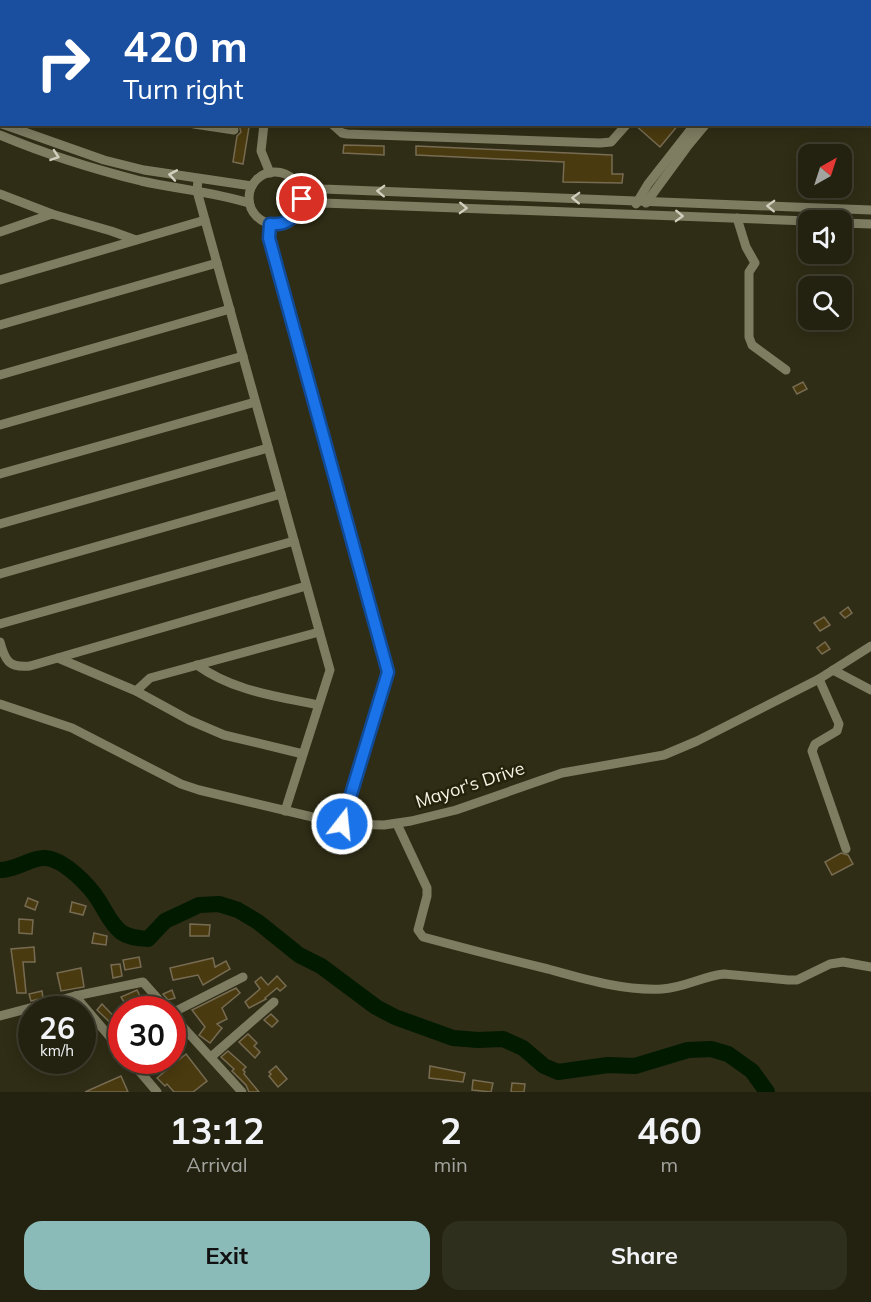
<!DOCTYPE html>
<html lang="en">
<head>
<meta charset="utf-8">
<style>
  :root { --surface:#232210; --page:#2f2f1e; --text:#f1f3f6; --muted:#a3a49f; --line:#403f30; --accent:#8bbbb9 }
  body { margin:0; font-family:Mulish,sans-serif; background:var(--page); color:var(--text); height:100vh; display:flex; flex-direction:column; font-size:22px; white-space:nowrap }
  * { box-sizing:border-box; margin:0 }
  p { font-size:20px; color:var(--muted) }
  .icon { flex:none; width:33px; height:33px; fill:none; stroke:currentColor; stroke-width:2; stroke-linecap:round; stroke-linejoin:round }
  .map { position:relative; height:1092px; overflow:hidden }
  .side { display:flex; flex-direction:column; background:var(--surface); flex:1 }
  .side>* { flex:none }
  .banner { position:absolute; left:0px; top:0px; width:872px; height:126px; box-shadow:0 3px 15px #0003,0 0 0 2px var(--line); background:#1a4fa0; color:#fff; overflow:hidden }
  .needle { width:39px; rotate:39deg }
  .buttons { position:absolute; left:798px; top:144px; display:grid; gap:12px }
  .buttons a { display:grid; place-items:center; width:54px; height:54px; border-radius:12px; background:var(--surface); box-shadow:0 3px 15px #0003,0 0 0 2px var(--line); font-size:30px }
  .speed { position:absolute; left:18px; top:996px; display:flex; gap:12px; font-size:30px; font-weight:700; text-align:center }
  .speed>* { display:grid; place-content:center; width:78px; height:78px; border-radius:50%; background:var(--surface); box-shadow:0 3px 15px #0003,0 0 0 2px var(--line); line-height:1 }
  .speed small { font-size:15px; font-weight:400 }
  .speed .limit { border:9px solid #d22; background:#fff; color:#111 }
  .pin { position:absolute; display:grid; place-items:center; width:51px; height:51px; color:#fff; margin:-26px; border:3px solid #fff; border-radius:50%; box-shadow:0 2px 6px #0007 }
  .me { position:absolute; width:66px; margin:-33px; rotate:16deg; stroke-linejoin:round; filter:drop-shadow(0 0 4px #0008) }
  .turn { display:flex; align-items:center; gap:21px; height:126px; padding:0 24px; font-size:27px }
  .turn .icon { width:78px; height:78px; stroke-width:2.5 }
  .turn b { display:block; font-size:42px; line-height:51px }
  .eta { display:flex; justify-content:space-evenly; align-items:center; height:102px; text-align:center }
  .eta b { font-size:36px; font-weight:700; line-height:42px }
  .primary-button { display:flex; gap:12px; margin-top:auto; padding:12px 24px }
  .primary-button a { flex:1; height:69px; border-radius:18px; background:var(--accent); color:#111; font-size:24px; font-weight:700; line-height:69px; text-align:center }
  .primary-button a+a { background:var(--page); color:var(--text) }
  .map>svg:first-child { display:block }
</style>
</head>
<body>
<div class="map">
<svg width="871" height="1092" viewBox="0 0 871 1092">
  <rect width="100%" height="100%" fill="#2f2d15"/>
  <g fill="none" stroke-linecap="round" stroke-linejoin="round">
    <!-- river -->
    <path stroke="#011a00" stroke-width="16" d="M0 870C17 870 31 857 45 858 64 859 90 886 99 901 106 912 111 924 121 932 129 938 138 938 148 939L165 921 199 905 219 904 238 910 258 922 299 955 321 966 376 1007 395 1017 453 1038 478 1040 503 1039 523 1048 544 1066 558 1072 608 1065 635 1066 688 1050 711 1049 728 1054 752 1071 767 1092"/>
  </g>
  <!-- building -->
  <g fill="#4a3a0f" stroke="#776c53" stroke-width="1.5">
    <path d="M634 124H679L660 147Z"/>
    <path d="M239 125 249 127 243 164 233 162 237 136 241 132Z"/>
    <path d="M344 145 384 146V155L343 153Z"/>
    <path d="M416 146 612 155V174H623L622 183 563 182 564 162 416 155Z"/>
    <path d="M803 382 807 389 797 394 793 387Z"/>
    <path d="M848 607 852 613 845 618 840 613Z"/>
    <path d="M824 617 830 625 820 631 814 623Z"/>
    <path d="M825 642 830 649 822 654 817 648Z"/>
    <path d="M841 853 848 855 853 864 832 875 825 862Z"/>
    <path d="M28 898 38 902 35 910 25 906Z"/>
    <path d="M72 902 86 906 83 915 70 912Z"/>
    <path d="M19 919 33 920 32 934 19 933Z"/>
    <path d="M190 924 210 925 209 936H190Z"/>
    <path d="M94 933 107 936 106 945 92 943Z"/>
    <path d="M34 947 35 962H23L26 993H17L11 949Z"/>
    <path d="M139 957 141 967 125 970 123 960Z"/>
    <path d="M213 958 215 967 226 961 230 969 203 985 198 975 173 980 170 968Z"/>
    <path d="M120 964 122 976 113 978 111 965Z"/>
    <path d="M81 968 84 987 61 991 57 973Z"/>
    <path d="M277 976 286 986 280 991 277 988 265 998 266 999 249 1008 245 1002 260 989 255 982 261 977 268 985Z"/>
    <path d="M236 988 240 993 222 1008 227 1019 217 1024 222 1028 210 1043 199 1035 205 1027 192 1010Z"/>
    <path d="M137 990 140 996 137 998 151 1010H129L121 997Z"/>
    <path d="M172 990 175 998 168 1000 163 994Z"/>
    <path d="M42 991 43 998 31 1001 29 994Z"/>
    <path d="M102 1004 122 1025 119 1031 97 1010Z"/>
    <path d="M271 1014 278 1021 272 1027 264 1020Z"/>
    <path d="M248 1034 257 1043 254 1046 260 1052 255 1058 239 1042Z"/>
    <path d="M228 1051 246 1067 243 1070 245 1072 244 1074 259 1092H249L246 1085 232 1071 234 1069 221 1057Z"/>
    <path d="M186 1054 207 1081 193 1092H174L167 1084 165 1086 157 1078Z"/>
    <path d="M28 1060H61L50 1069 45 1070Z"/>
    <path d="M276 1066 287 1079 278 1087 269 1076 271 1074 269 1072Z"/>
    <path d="M430 1066 465 1073 463 1082 429 1078Z"/>
    <path d="M121 1076 128 1092H85Z"/>
    <path d="M473 1080 493 1083 491 1092 472 1090Z"/>
    <path d="M512 1083 525 1084 524 1092H511Z"/>
  </g>
  <g fill="none" stroke-linecap="round" stroke-linejoin="round">
    <!-- minor -->
    <g stroke="#7e7d62" stroke-width="9">
      <path d="M650 0 653 2"/>
      <path d="M144 2 146 0"/>
      <path d="M234 2V0"/>
      <path d="M289 2V0"/>
      <path d="M345 2V0"/>
      <path d="M390 2 391 0"/>
      <path d="M434 2V0"/>
      <path d="M480 2V0"/>
      <path d="M524 2V0"/>
      <path d="M567 2V0"/>
      <path d="M609 2V0"/>
      <path d="M870 24H871"/>
      <path d="M870 32H871"/>
      <path d="M0 60 2 59"/>
      <path d="M2 124 104 160 144 170 252 186"/>
      <path d="M194 124 234 130"/>
      <path d="M264 124 261 151 270 173"/>
      <path d="M332 124 342 133 347 134 600 143 611 142 627 124"/>
      <path d="M0 135C45 154 93 169 141 181 177 189 214 192 249 203"/>
      <circle cx="275" cy="198" r="26"/>
      <path d="M198 179 197 191 205 220 330 670 285 811"/>
      <path d="M297 184 323 189 871 210"/>
      <path d="M0 194 52 214 111 231 136 240"/>
      <path d="M646 203 687 147 706 124"/>
      <path d="M636 204 648 184 695 124"/>
      <path d="M300 208 323 203 808 221"/>
      <path d="M737 218 746 247 755 263 749 272V337L752 345 786 370"/>
      <path d="M842 223 871 224"/>
      <path d="M270 224 269 238 388 672 342 824"/>
      <path d="M0 232 52 214"/>
      <path d="M0 280 205 220"/>
      <path d="M0 325 217 263"/>
      <path d="M0 375 230 309"/>
      <path d="M0 425 243 356"/>
      <path d="M0 474 255 402"/>
      <path d="M0 524 268 448"/>
      <path d="M0 574 281 494"/>
      <path d="M0 624 294 541"/>
      <path d="M0 642C5 661 9 668 30 666L306 586"/>
      <path d="M58 658 136 691 189 720 224 735 303 754"/>
      <path d="M197 665C233 691 276 696 318 705"/>
      <path d="M833 670 871 690"/>
      <path d="M819 679 839 724 837 731 815 744 812 751 846 849"/>
      <path d="M136 691 150 678 319 632"/>
      <path d="M0 704 72 728 181 784 199 790 342 824 384 825 411 821 456 810 562 773 664 755 697 741 819 679 871 646"/>
      <path d="M397 824 427 888V896L418 930 423 937C464 948 506 959 548 969 584 979 624 991 662 989 684 988 703 976 724 974L788 980H797L830 964 843 962 871 967"/>
      <path d="M75 996 122 1051"/>
      <path d="M172 1013 243 977"/>
      <path d="M172 1015 242 1092"/>
      <path d="M0 1016 75 996 143 982 168 1010"/>
      <path d="M211 1057 274 1002"/>
      <path d="M130 1060 157 1092"/>
    </g>
  </g>
  <!-- one-way arrows -->
  <defs><path id="oneway-chevron" d="M-2-3.5L2.5 0L-2 3.5" fill="none" stroke-width="1.6" stroke-linecap="round" stroke-linejoin="round" transform="scale(1.5)"/></defs>
  <g stroke="#d1d0be">
    <use href="#oneway-chevron" transform="translate(55 156) rotate(19)"/>
    <use href="#oneway-chevron" transform="translate(173 175) rotate(-170)"/>
    <use href="#oneway-chevron" transform="translate(381 191) rotate(-178)"/>
    <use href="#oneway-chevron" transform="translate(576 198) rotate(-178)"/>
    <use href="#oneway-chevron" transform="translate(771 206) rotate(-178)"/>
    <use href="#oneway-chevron" transform="translate(463 208) rotate(2)"/>
    <use href="#oneway-chevron" transform="translate(679 216) rotate(2)"/>
  </g>
  <g fill="none" stroke-linecap="round" stroke-linejoin="round">
    <!-- route casing -->
    <g stroke="#114b97" stroke-width="15">
      <path id="route" d="M302 199C298 216 287 226 270 224L269 238 388 672 342 824"/>
    </g>
    <!-- route -->
    <use href="#route" stroke="#1a73e8" stroke-width="10"/>
  </g>
  <g text-anchor="middle" stroke-width="5" stroke-linejoin="round" paint-order="stroke">
    <!-- street labels -->
    <g font-size="18" fill="#f5f4e5" stroke="#25230b">
      <text transform="translate(470 785) rotate(-18)" y="6">Mayor's Drive</text>
    </g>
  </g>
</svg>
<div class="buttons">
<a><svg class="needle" viewBox="-14 -14 28 28"><path d="M0-13l5 13h-10z" fill="#e53935"/><path d="M0 13l5-13h-10z" fill="#a3a49f"/></svg></a>
<a><svg class="icon" aria-label="sound" viewBox="0 0 24 24"><path d="M4 9h4l5-4v14l-5-4H4zM17 9q2 3 0 6"/></svg></a>
<a><svg class="icon" aria-label="search" viewBox="0 0 24 24"><circle cx="10" cy="10" r="6"/><path d="M15 15l6 6"/></svg></a>
</div>
<div class="speed"><div>26<small>km/h</small></div><div class="limit">30</div></div>
<div class="pin" style="left:302px;top:199px;background:#d93025"><svg class="icon" aria-label="arrive" viewBox="0 0 24 24"><path d="M6 21V4h12l-3 4 3 4H6"/></svg></div>
<svg class="me" style="left:342px;top:824px" viewBox="-20 -20 40 40"><circle r="17" fill="#1a73e8" stroke="#fff" stroke-width="3"/><path d="M0-11L8 9 0 5-8 9z" fill="#fff"/></svg>
<div class="banner">
<div class="turn"><svg class="icon" aria-label="right" viewBox="0 0 24 24"><path d="M7 20v-9h11M14 6l5 5-5 5"/></svg><div><b>420 m</b>Turn right</div></div>
</div>
</div>
<section class="side">
<div class="eta">
<div><b>13:12</b><p>Arrival</p></div>
<div><b>2</b><p>min</p></div>
<div><b>460</b><p>m</p></div>
</div>
<div class="primary-button"><a>Exit</a><a>Share</a></div>
</section>
</body>
</html>
